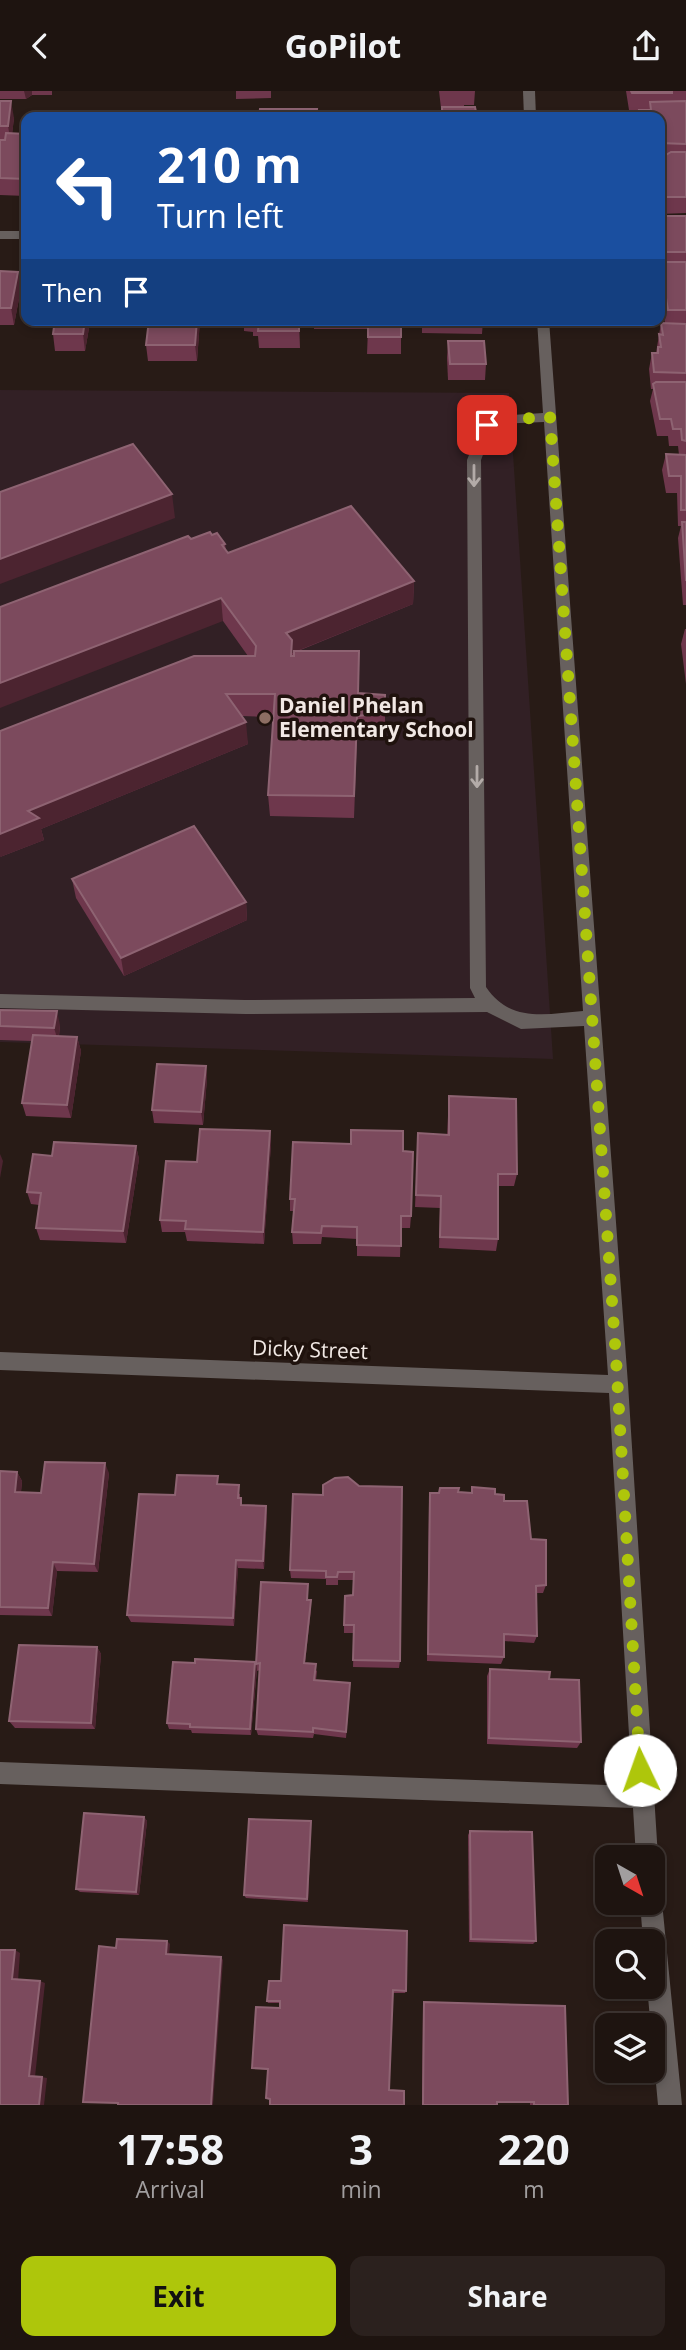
<!DOCTYPE html>
<html lang="en">
<head>
<meta charset="utf-8">
<style>
  :root { --surface:#1e1410; --page:#2b211e; --text:#f1f3f6; --muted:#a19e9f; --line:#3c3330; --accent:#aec60b }
  body { margin:0; font-family:"Open Sans",sans-serif; background:var(--page); color:var(--text); height:100vh; display:flex; flex-direction:column; font-size:26px; white-space:nowrap }
  * { box-sizing:border-box; margin:0 }
  p { font-size:23px; color:var(--muted) }
  .icon { flex:none; width:38px; height:38px; fill:none; stroke:currentColor; stroke-width:2; stroke-linecap:round; stroke-linejoin:round }
  .map { position:relative; height:2014px; overflow:hidden }
  .details { display:flex; flex-direction:column; background:var(--surface); flex:1 }
  .details>* { flex:none }
  .guide { position:absolute; left:21px; top:21px; width:644px; height:214px; border-radius:14px; box-shadow:0 4px 10px #0003,0 0 0 2px var(--line); background:#1a4fa0; color:#fff; overflow:hidden }
  .needle { width:46px; rotate:141deg }
  .tools { position:absolute; left:595px; top:1754px; display:grid; gap:14px }
  .tools a { display:grid; place-items:center; width:70px; height:70px; border-radius:14px; background:var(--surface); box-shadow:0 4px 10px #0003,0 0 0 2px var(--line); font-size:35px }
  .pin { position:absolute; display:grid; place-items:center; width:60px; height:60px; color:#fff; margin:-30px; border-radius:14px; box-shadow:0 4px 10px #0006 }
  .me { position:absolute; width:77px; margin:-38px; rotate:357deg; stroke-linejoin:round; filter:drop-shadow(0 0 5px #0008) }
  .turn { display:flex; align-items:center; gap:24px; height:147px; padding:0 21px; font-size:32px }
  .turn .icon { width:91px; height:91px; stroke-width:2.5 }
  .turn b { display:block; font-size:49px; line-height:60px }
  .then { display:flex; align-items:center; height:66px; padding:0 21px; background:#0003; gap:14px; font-size:26px }
  .eta { display:flex; justify-content:space-evenly; align-items:center; height:119px; text-align:center }
  .eta b { font-size:42px; font-weight:700; line-height:49px }
  .action { display:flex; gap:14px; margin-top:auto; padding:14px 21px }
  .action a { flex:1; height:80px; border-radius:14px; background:var(--accent); color:#111; font-size:28px; font-weight:700; line-height:80px; text-align:center }
  .action a+a { background:var(--page); color:var(--text) }
  header { display:flex; justify-content:space-between; align-items:center; height:91px; padding:0 21px; background:var(--surface); font-size:32px; font-weight:700 }
  .map>svg:first-child { display:block }
</style>
</head>
<body>
<header><svg class="icon" aria-label="back" viewBox="0 0 24 24"><path d="M15 5l-7 7 7 7"/></svg>GoPilot<svg class="icon" aria-label="share" viewBox="0 0 24 24"><path d="M12 15V3M7 8l5-5 5 5M5 13v7h14v-7"/></svg></header>
<div class="map">
<svg width="686" height="2014" viewBox="0 0 686 2014">
  <rect width="100%" height="100%" fill="#281b16"/>
  <!-- education -->
  <path fill="#322025" d="M0 299 509 302 553 968 0 951Z"/>
  <g fill="none" stroke-linecap="round" stroke-linejoin="round">
    <!-- minor -->
    <g fill="#67605e" fill-rule="evenodd">
      <path d="M523 0H535L536 26H524Z"/>
      <rect x="0" y="140" width="26" height="8"/>
      <path d="M537 229H549L628 1293 658 1766 653 1775V1766H636L633 1717 0 1693V1671L632 1695 609 1302 0 1279V1261L608 1284 584 935 521 938 487 921 245 923 0 917V903L245 909 475 907 470 897 467 369 482 331 497 325 543 322ZM544 331 583 920C546 923 510 932 486 896L481 369 493 337 499 333Z"/>
      <path d="M653 1800 659 1803 662 1811 682 2014H658L647 1895H653V1850H643L640 1811H653Z"/>
    </g>
  </g>
  <!-- wall -->
  <g fill="#6e374c">
    <path d="M0 0H52V4H32L26 8H0Z"/>
    <path d="M236 0H271V7L236 8Z"/>
    <path d="M439 0H475L474 14H464V16L441 17Z"/>
    <path d="M626 0H686V122L660 123V26H638L639 19H649H629Z"/>
    <path d="M0 10 14 27 12 43H26V105L0 104Z"/>
    <path d="M660 125H686V514H683L678 447 681 435H678L677 402H666L662 379 666 363 679 364 678 355H669L668 345H657L650 310 653 298H651L649 278 652 262H656L661 232H665L661 212H660Z"/>
    <path d="M0 180 21 197 14 234H0Z"/>
    <path d="M28 229H110L109 237H89L85 260H55L53 243 54 236H30Z"/>
    <path d="M149 229H200L197 270H148L146 254Z"/>
    <path d="M217 229H299L300 257H259L258 245H253V241L244 240V235H217Z"/>
    <path d="M314 229H401V263H367L368 238H314Z"/>
    <path d="M422 229H483L482 243 422 242Z"/>
    <path d="M448 250 486 273 485 289H448L447 267Z"/>
    <path d="M212 444 225 453 226 460 228 462 414 490 413 513 298 560 385 622V644L357 647 354 727 270 725 268 704 274 626 242 625 248 653 41 738 44 749 0 766 248 565 223 530 191 448Z"/>
    <path d="M685 538H686V593L681 553Z"/>
    <path d="M72 788 246 811 247 829 124 885 76 807Z"/>
    <path d="M0 919 60 934 59 945 77 946 81 960 71 1027 26 1025 22 1012 32 950 0 949Z"/>
    <path d="M206 975 207 988 203 1034 154 1032 152 1019Z"/>
    <path d="M449 1005 517 1083 514 1095H498V1148L496 1160 439 1157 440 1117 415 1116 418 1042 447 1044Z"/>
    <path d="M270 1040 271 1053 264 1153 187 1150 185 1141H162L160 1129 197 1071Z"/>
    <path d="M136 1055 139 1068 126 1152 40 1149 36 1137 39 1114 31 1113 27 1101 52 1065Z"/>
    <path d="M403 1060 411 1125 410 1137H401L400 1166 357 1165V1148L322 1146 321 1153H293L292 1141 294 1120H290V1108Z"/>
    <path d="M0 1380 17 1381 22 1390 21 1401 41 1402 109 1382 98 1481 57 1480 52 1525 0 1524Z"/>
    <path d="M219 1393 240 1403V1407L242 1414 266 1415 267 1424 264 1478 238 1477 234 1535 131 1531 127 1524 175 1404Z"/>
    <path d="M472 1396 495 1403 504 1410 531 1448 546 1494 543 1502H536L537 1545 534 1552 504 1550V1566L501 1573 427 1570 429 1411 430 1402H471Z"/>
    <path d="M323 1404 400 1570 399 1577 353 1576 354 1542H344V1534L353 1504 354 1489H338V1494H326V1488L291 1487 290 1479Z"/>
    <path d="M308 1493V1509H311V1517L305 1572 317 1580 316 1589 350 1598 346 1647 314 1643 313 1647 258 1644 256 1638 260 1579 257 1580 256 1573Z"/>
    <path d="M97 1556 101 1563 95 1638 15 1637 9 1630Z"/>
    <path d="M255 1571 257 1578 251 1644 192 1642 191 1639 169 1638 167 1632 195 1572Z"/>
    <path d="M490 1578 549 1588 581 1651 577 1657 487 1653V1585Z"/>
    <path d="M144 1726 147 1730 139 1804 80 1801 76 1798Z"/>
    <path d="M311 1735 308 1811 246 1807 244 1804Z"/>
    <path d="M470 1740 536 1850 533 1853 469 1851 468 1744Z"/>
    <path d="M269 1890 406 1900 405 1902H393L270 2008 268 1979 252 1977 280 1917V1912H268L267 1910Z"/>
    <path d="M424 1911 568 2014H530V2011H497V2014H422L423 1913Z"/>
  </g>
  <!-- shaded-wall -->
  <g fill="#4c2430">
    <path d="M24 0H32V4L26 8Z"/>
    <path d="M11 10 14 27 11 52 8 35Z"/>
    <path d="M18 181 21 197 14 234 11 217Z"/>
    <path d="M85 229H88L89 237 85 260 83 243Z"/>
    <path d="M197 229H200L197 270 195 254Z"/>
    <path d="M172 403 175 427 0 493V468Z"/>
    <path d="M414 490 413 513 292 562 293 572 286 542Z"/>
    <path d="M221 507 223 530 0 617V592Z"/>
    <path d="M246 631 248 653 41 738 44 749 0 766V743L28 720Z"/>
    <path d="M246 811 247 829 124 885 121 867Z"/>
    <path d="M57 920 60 934 58 950 54 937Z"/>
    <path d="M77 946 81 960 71 1027 67 1014Z"/>
    <path d="M206 975 207 988 203 1034 201 1021Z"/>
    <path d="M270 1040 271 1053 264 1153 263 1141Z"/>
    <path d="M136 1055 139 1068 126 1152 123 1140Z"/>
    <path d="M0 1063 3 1070 0 1087Z"/>
    <path d="M105 1372 109 1382 98 1481 94 1473Z"/>
    <path d="M17 1381 22 1390 20 1410 15 1401Z"/>
    <path d="M266 1415 267 1424 264 1478 263 1470Z"/>
    <path d="M236 1469 238 1477 234 1535 233 1527Z"/>
    <path d="M53 1471 57 1480 52 1525 48 1517Z"/>
    <path d="M311 1509V1517L304 1579V1572Z"/>
    <path d="M97 1556 101 1563 95 1638 91 1632Z"/>
    <path d="M255 1571 257 1578 251 1644 250 1638Z"/>
    <path d="M144 1726 147 1730 139 1804 136 1801Z"/>
    <path d="M311 1730V1735L308 1811 307 1808Z"/>
    <path d="M167 1850 170 1853 169 1866 166 1863Z"/>
    <path d="M15 1859 20 1862 18 1890 12 1888Z"/>
    <path d="M221 1866 223 1869 213 2014H211Z"/>
    <path d="M40 1890 45 1892 35 1986 29 1985Z"/>
    <path d="M42 1986 47 1987 44 2014H39Z"/>
  </g>
  <!-- building -->
  <g fill="#7c4a5d" stroke="#8e6372" stroke-width="2">
    <path d="M631 0H672V2H632Z"/>
    <path d="M0 10H11L8 35H0Z"/>
    <path d="M686 10V53L660 52V26H621H640L639 19H651L650 11Z"/>
    <path d="M442 16H475L477 26H442Z"/>
    <path d="M260 18H317L316 26H259Z"/>
    <path d="M6 42 26 43V88L0 87V49H5Z"/>
    <path d="M671 61H686V106H660V65H664Z"/>
    <rect x="660" y="125" width="26" height="36"/>
    <path d="M660 171H686V219H668L664 195H660Z"/>
    <path d="M0 180 18 181 11 217H0Z"/>
    <path d="M55 229H85L83 243H53Z"/>
    <path d="M149 229H197L195 254H146Z"/>
    <path d="M259 229H299V240H258Z"/>
    <rect x="368" y="229" width="33" height="17"/>
    <path d="M661 232 686 233V282L654 281 652 262H658V256H661L659 243 663 244Z"/>
    <path d="M448 250H484L486 273H450Z"/>
    <path d="M656 291H686V350L682 349 681 338H673L671 328H660L653 293Z"/>
    <path d="M133 353 172 403 0 468V401Z"/>
    <path d="M666 363 686 364V419H681V385H669Z"/>
    <path d="M351 415 414 490 286 542 292 549 291 565H294V560H359L358 602 385 604V622L357 625 354 705 268 704 275 603H226L246 631 28 720 39 727 0 743V640L194 565H255L256 555 221 507 0 592V516L188 445 191 448 210 441 212 444 217 442 225 453 222 454 228 462Z"/>
    <path d="M682 431H686V490Z"/>
    <path d="M194 735 246 811 121 867 72 788Z"/>
    <path d="M0 919 57 920 54 937 0 935Z"/>
    <path d="M33 944 77 946 67 1014 22 1012Z"/>
    <path d="M157 973 206 975 201 1021 152 1019Z"/>
    <path d="M449 1005 516 1008 517 1083H498V1148L440 1146 441 1105 416 1104 418 1042 449 1044Z"/>
    <path d="M200 1038 270 1040 263 1141 185 1138 186 1130 160 1129 166 1070 197 1071Z"/>
    <path d="M351 1039 403 1040V1060L413 1061 411 1125H401V1155L357 1154V1136L322 1135 321 1142 292 1141 295 1108H290L293 1051 351 1053Z"/>
    <path d="M54 1051 136 1055 123 1140 36 1137 41 1102 27 1101 33 1063 52 1065Z"/>
    <path d="M45 1371 105 1372 94 1473 53 1471 48 1517 0 1516V1380L17 1381 15 1401 41 1402Z"/>
    <path d="M177 1384 218 1385 217 1393 239 1394 238 1407H241V1414L266 1415 263 1470 236 1469 233 1527 127 1524 139 1403 175 1404Z"/>
    <path d="M348 1386 359 1395 402 1396 400 1570 353 1569 354 1534H344L345 1505 353 1504 354 1481H338L337 1486H326V1480L290 1479 293 1403 323 1404V1394L335 1387Z"/>
    <path d="M472 1396 495 1398V1403L504 1404V1410H527L531 1448 546 1449V1494L536 1495 537 1545 504 1543V1566L428 1563 430 1402H439L440 1397H459L458 1401 472 1402Z"/>
    <path d="M261 1491 308 1493 307 1509H311L304 1572 316 1573 314 1589 350 1592 346 1641 313 1637V1641L256 1638 260 1572 256 1573Z"/>
    <path d="M19 1554 97 1556 91 1632 9 1630Z"/>
    <path d="M195 1568 255 1571 250 1638 190 1636V1633L167 1632 173 1571 195 1572Z"/>
    <path d="M490 1578 550 1581 549 1588 579 1589 581 1651 489 1647Z"/>
    <path d="M84 1722 144 1726 136 1801 76 1798Z"/>
    <path d="M249 1728 311 1730 307 1808 244 1804Z"/>
    <path d="M470 1740 532 1741 536 1850 471 1848Z"/>
    <path d="M284 1834 407 1840 406 1900 393 1899 389 1999 404 2000V2014H270V2008L266 2007 268 1978 252 1977 256 1916 280 1917V1910H267L269 1890H281Z"/>
    <path d="M117 1848 167 1850 166 1863 221 1866 211 2014H118V2012L83 2011 99 1855 116 1857Z"/>
    <path d="M0 1859H15L12 1888 40 1890 29 1985 42 1986 39 2014H0Z"/>
    <path d="M424 1911 565 1915 568 2014H534V2011H497V2014H423Z"/>
  </g>
  <!-- one-way arrows -->
  <defs><path id="oneway-shaft" d="M-6 0H5M1.5-3L5.5 0L1.5 3" fill="none" stroke-width="1.6" stroke-linecap="round" stroke-linejoin="round" transform="scale(1.75)"/></defs>
  <g stroke="#b3aba8">
    <use href="#oneway-shaft" transform="translate(474 385) rotate(90)"/>
    <use href="#oneway-shaft" transform="translate(477 686) rotate(90)"/>
  </g>
  <g fill="none" stroke-linecap="round" stroke-linejoin="round">
    <!-- route -->
    <path stroke="#aec60b" stroke-width="12" stroke-dasharray="0 21.6" d="M487 334 497 329 550 326 616 1267 640 1679"/>
  </g>
  <!-- markers -->
  <circle fill="#8d6e63" stroke="#1f120d" stroke-width="2.5" cx="265" cy="627" r="7"/>
  <g text-anchor="middle" stroke-width="7" stroke-linejoin="round" paint-order="stroke">
    <!-- poi labels -->
    <g font-size="21" font-weight="bold" fill="#f1e8e4" stroke="#1f120d" text-anchor="start">
      <text x="279" y="622">Daniel Phelan<tspan x="279" dy="24">Elementary School</tspan></text>
    </g>
    <!-- street labels -->
    <g font-size="21" fill="#f1e8e4" stroke="#1f120d">
      <text transform="translate(310 1259) rotate(2)" y="7">Dicky Street</text>
    </g>
  </g>
</svg>
<div class="tools">
<a><svg class="needle" viewBox="-14 -14 28 28"><path d="M0-13l5 13h-10z" fill="#e53935"/><path d="M0 13l5-13h-10z" fill="#a19e9f"/></svg></a>
<a><svg class="icon" aria-label="search" viewBox="0 0 24 24"><circle cx="10" cy="10" r="6"/><path d="M15 15l6 6"/></svg></a>
<a><svg class="icon" aria-label="layers" viewBox="0 0 24 24"><path d="M12 4l9 5-9 5-9-5zM3 14l9 5 9-5"/></svg></a>
</div>
<div class="pin" style="left:487px;top:334px;background:#d93025"><svg class="icon" aria-label="arrive" viewBox="0 0 24 24"><path d="M6 21V4h12l-3 4 3 4H6"/></svg></div>
<svg class="me" style="left:640px;top:1679px" viewBox="-20 -20 40 40"><circle r="19" fill="#fff"/><path d="M0-13L10 11 0 6-10 11z" fill="#aec60b"/></svg>
<div class="guide">
<div class="turn"><svg class="icon" aria-label="left" viewBox="0 0 24 24"><path d="M17 20v-9H6M10 6l-5 5 5 5"/></svg><div><b>210 m</b>Turn left</div></div>
<div class="then">Then<svg class="icon" aria-label="arrive" viewBox="0 0 24 24"><path d="M6 21V4h12l-3 4 3 4H6"/></svg></div>
</div>
</div>
<section class="details">
<div class="eta">
<div><b>17:58</b><p>Arrival</p></div>
<div><b>3</b><p>min</p></div>
<div><b>220</b><p>m</p></div>
</div>
<div class="action"><a>Exit</a><a>Share</a></div>
</section>
</body>
</html>
